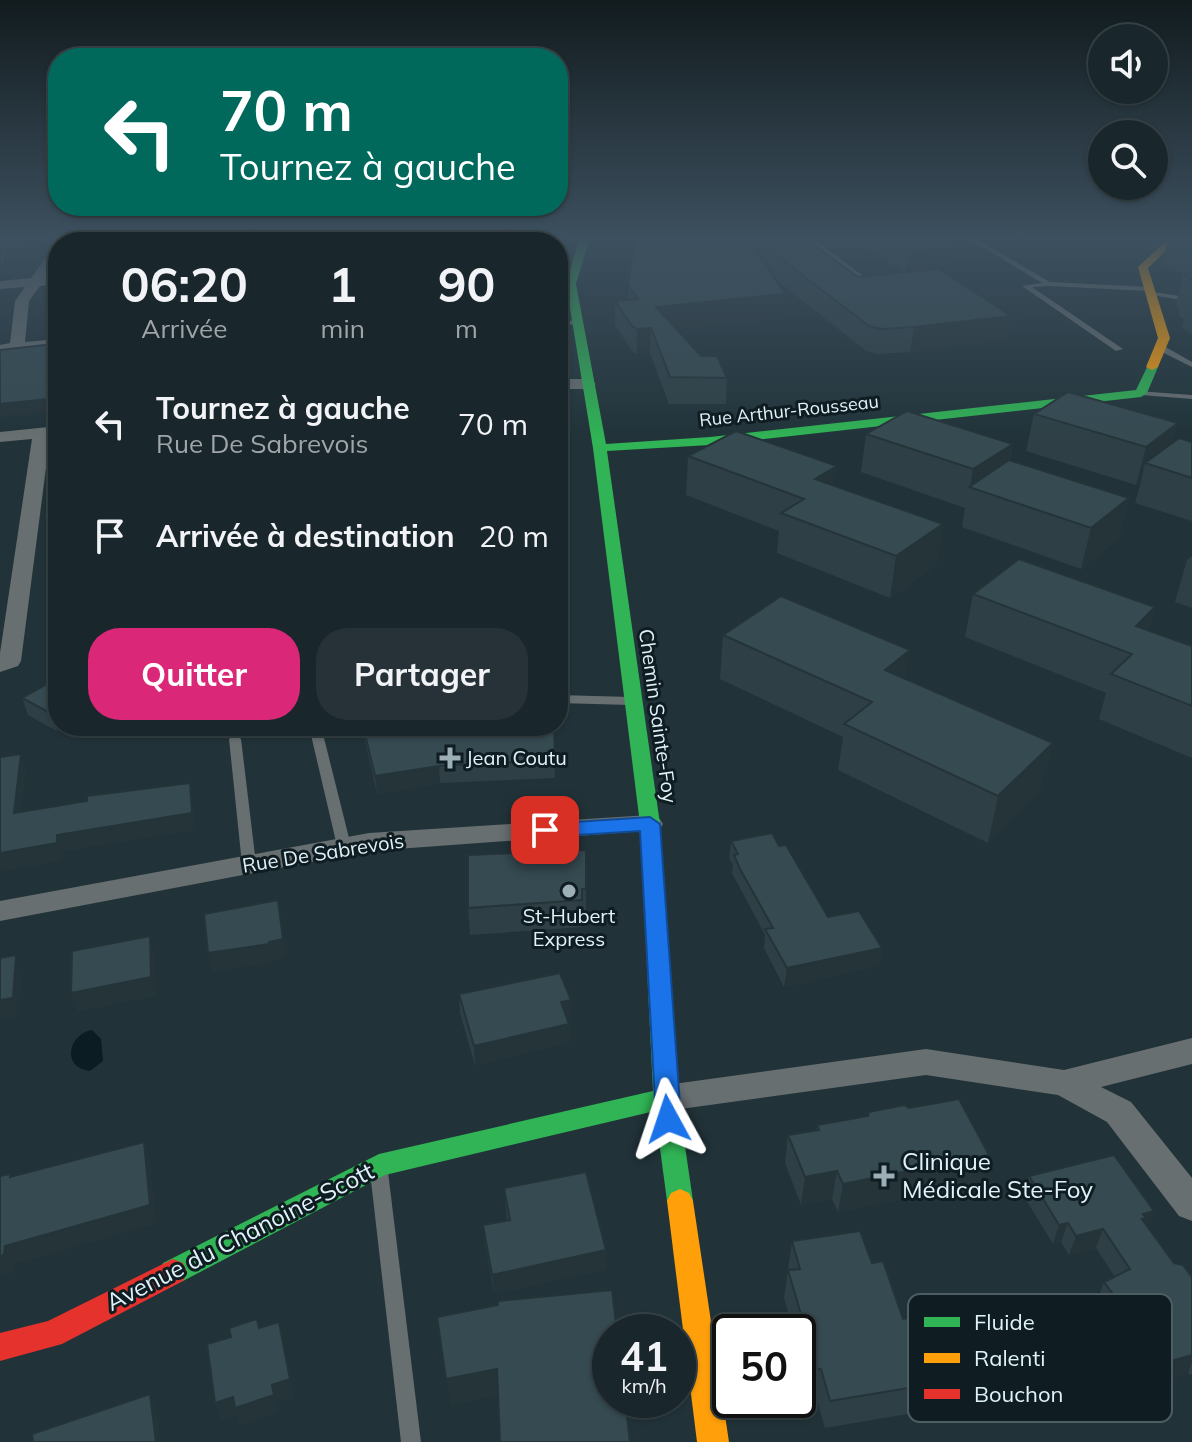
<!DOCTYPE html>
<html lang="fr">
<head>
<meta charset="utf-8">
<style>
  :root { --surface:#19262b; --page:#263237; --text:#f1f3f6; --muted:#9fa5a9; --line:#374347; --accent:#db2777 }
  body { margin:0; font-family:Mulish,sans-serif; background:var(--page); color:var(--text); height:100vh; display:flex; flex-direction:column; font-size:30px; white-space:nowrap }
  * { box-sizing:border-box; margin:0 }
  p { font-size:26px; color:var(--muted) }
  .icon { flex:none; width:44px; height:44px; fill:none; stroke:currentColor; stroke-width:2; stroke-linecap:round; stroke-linejoin:round }
  .map { position:relative; flex:1; overflow:hidden }
  .side { position:absolute; left:48px; top:232px; width:520px; height:504px; display:flex; flex-direction:column; background:var(--surface); border-radius:32px; box-shadow:0 2px 6px #0004,0 0 0 2px var(--line) }
  .side>* { flex:none }
  .guide { position:absolute; left:48px; top:48px; width:520px; height:168px; border-radius:32px; box-shadow:0 2px 6px #0004,0 0 0 2px var(--line); background:#00695c; color:#fff; overflow:hidden }
  .tools { position:absolute; left:1088px; top:24px; display:grid; gap:16px }
  .tools a { display:grid; place-items:center; width:80px; height:80px; border-radius:50%; background:var(--surface); box-shadow:0 2px 6px #0004,0 0 0 2px var(--line); font-size:40px }
  .speed { position:absolute; left:592px; top:1314px; display:flex; gap:16px; font-size:40px; font-weight:700; text-align:center }
  .speed>* { display:grid; place-content:center; width:104px; height:104px; border-radius:50%; background:var(--surface); box-shadow:0 2px 6px #0004,0 0 0 2px var(--line); line-height:1 }
  .speed small { font-size:20px; font-weight:400 }
  .speed .limit { border:4px solid #111; border-radius:12px; background:#fff; color:#111 }
  .pin { position:absolute; display:grid; place-items:center; width:68px; height:68px; color:#fff; margin:-34px; border-radius:16px; box-shadow:0 4px 12px #0006 }
  .me { position:absolute; width:88px; margin:-44px; rotate:355deg; stroke-linejoin:round; filter:drop-shadow(0 0 6px #0008) }
  .turn { display:flex; align-items:center; gap:28px; height:168px; padding:0 40px; font-size:36px }
  .turn .icon { width:104px; height:104px; stroke-width:2.5 }
  .turn b { display:block; font-size:56px; line-height:68px }
  .eta { display:flex; justify-content:space-evenly; align-items:center; height:136px; text-align:center }
  .eta b { font-size:48px; font-weight:700; line-height:56px }
  .button { display:flex; gap:16px; margin-top:auto; padding:16px 40px }
  .button a { flex:1; height:92px; border-radius:32px; background:var(--accent); color:#fff; font-size:32px; font-weight:700; line-height:92px; text-align:center }
  .button a+a { background:var(--page); color:var(--text) }
  ul { padding:0; list-style:none }
  li { display:flex; align-items:center; gap:24px; height:112px; padding:0 40px }
  li div { flex:1 }
  li b { display:block; font-size:30px }
  li em { font-style:normal }
  .map>svg:first-child { display:block }
</style>
</head>
<body>
<div class="map">
<svg width="1192" height="1442" viewBox="0 0 1192 1442">
  <rect width="100%" height="100%" fill="#213339"/>
  <!-- water -->
  <path fill="#0b1c22" d="M92 1030 101 1039 103 1061 90 1071C61 1068 68 1034 92 1030Z"/>
  <g fill="none" stroke-linecap="round" stroke-linejoin="round">
    <!-- lane -->
    <g fill="#686f71" fill-rule="evenodd">
      <path d="M974 240H978L1050 282 1149 287 1152 289 1148 291 1192 298V302L1146 294 1145 293 1148 291 1049 286 1032 287 1123 349 1116 351 1022 286 1042 283 974 242Z"/>
      <path d="M578 320H581V324L558 326V322Z"/>
      <path d="M1158 346H1164L1192 362V367L1158 350Z"/>
      <path d="M1138 391 1192 395V399L1141 395 1137 393Z"/>
      <path d="M558 695 631 697 637 701 631 705 558 703Z"/>
      <path d="M351 726H380L374 730 324 738 351 846 349 849H339L337 846 311 735 317 731Z"/>
      <path d="M235 735 241 739 256 864 254 867H244L242 864 229 739Z"/>
      <path d="M379 1165 385 1167 388 1172 421 1442H401L370 1172 373 1167Z"/>
    </g>
    <!-- street -->
    <g fill="#686f71" fill-rule="evenodd">
      <path d="M799 238H813L871 282 859 285Z"/>
      <path d="M58 246V259L46 277 58 276V284L40 286 29 301 25 342 58 339V347L0 353V345L10 343 15 301 25 287 0 289V281L31 278 54 247Z"/>
      <path d="M558 379H588L596 384 588 389H558Z"/>
      <path d="M58 426V436L50 437 21 661 18 666 0 672V653L32 439 0 442V432Z"/>
      <path d="M650 815 659 818 663 824 659 830 369 851 0 921V901L369 833Z"/>
      <path d="M1192 1038V1064L1101 1087 1131 1102 1192 1178V1221L1179 1216 1107 1122 1058 1095 926 1075 666 1111 654 1108 649 1098 654 1088 666 1085 926 1049 1064 1070Z"/>
    </g>
    <!-- fast -->
    <path fill="#30b455" fill-rule="evenodd" d="M580 238H590L576 284 606 444 710 437 1136 390 1148 365 1158 367 1147 393 1141 397 710 445 607 451 660 824 678 1098 693 1201 689 1209 680 1213 671 1209 667 1201 655 1111 385 1175 183 1281 173 1285 163 1281 159 1272 163 1263 379 1154 653 1091 640 824 593 448 566 284Z"/>
    <!-- slow -->
    <g fill="#ff9f0a" fill-rule="evenodd">
      <path d="M1169 238H1179L1148 268 1170 338 1158 367 1152 370 1146 367 1158 338 1138 267Z"/>
      <path d="M680 1189 689 1193 693 1201 729 1442H697L667 1201 671 1193Z"/>
    </g>
    <!-- jam -->
    <path fill="#e5322d" fill-rule="evenodd" d="M173 1259 183 1263 187 1272 183 1281 62 1344 0 1361V1333L48 1321Z"/>
  </g>
  <!-- wall -->
  <g fill="#2e4046">
    <path d="M635 238H811L810 243 858 277 903 273 864 245 831 248 817 238H935L947 270 941 271 1006 341 910 352 878 354 866 351 774 278 783 318 676 329 701 356 727 378 726 404H669L650 353 637 354 632 351 615 325V301L628 300V285Z"/>
    <path d="M1168 238H1192V334L1182 328 1184 319 1179 316 1180 310 1176 305 1183 274 1162 263Z"/>
    <path d="M1034 414 1173 442H1192V521L1135 503 1141 482 1136 485 1026 451Z"/>
    <path d="M866 434 1013 444 1010 460 1129 498 1119 538 1081 569 962 527 965 508 861 472Z"/>
    <path d="M688 456 835 486 943 524 936 565 890 598 777 553 779 531 686 495Z"/>
    <path d="M1192 556V608L1175 602 1187 560Z"/>
    <path d="M973 594 1192 646V758L1099 719 1106 693 965 637Z"/>
    <path d="M723 635 905 679 1041 789 988 843 838 770 843 737 720 679Z"/>
    <path d="M58 678 57 731 28 715 22 698Z"/>
    <path d="M363 726H554L555 778 440 783 377 794 365 741Z"/>
    <path d="M731 841 779 846 828 917 882 948 879 966 784 987 764 948 765 935 732 873 733 865 729 859Z"/>
    <path d="M586 850V916H582V927L470 935 468 908Z"/>
    <path d="M459 994 571 1018 568 1019 570 1043 475 1065 460 1013Z"/>
    <path d="M817 1125 982 1183 838 1212 832 1199 801 1205 785 1163 788 1135 816 1130Z"/>
    <path d="M1029 1176 1147 1227 1174 1263 1192 1277V1374L1189 1375 1188 1372 1156 1382 1097 1301 1104 1282 1115 1277 1096 1248 1069 1255 1061 1242 1053 1244 1023 1195Z"/>
    <path d="M504 1188 606 1250V1269L494 1294 485 1243 483 1225 507 1220Z"/>
    <path d="M792 1241 872 1263 903 1319 946 1341 964 1366 959 1383 961 1391 953 1418 923 1423 919 1412 825 1428 816 1396 812 1397 798 1347V1332H794L784 1298Z"/>
  </g>
  <!-- shaded-wall -->
  <g fill="#253439">
    <path d="M28 238 26 249 11 250 7 274 0 275V264L8 240Z"/>
    <path d="M832 238H864V245L831 248Z"/>
    <path d="M950 247 947 270 905 274 908 251Z"/>
    <path d="M785 294 783 318 655 331 656 307Z"/>
    <path d="M1011 316 1006 341 910 352 914 327Z"/>
    <path d="M651 328 650 353 637 354V329Z"/>
    <path d="M58 398V411L2 417 0 424V404Z"/>
    <path d="M1178 423 1168 460 1145 463 1141 482 1136 485 1146 447Z"/>
    <path d="M1013 444 1005 482 970 488 973 469Z"/>
    <path d="M837 466 832 505 815 479Z"/>
    <path d="M1129 498 1119 538 1081 569 1091 528Z"/>
    <path d="M943 524 936 565 890 598 896 556Z"/>
    <path d="M1155 607 1143 651 1132 654 1136 626Z"/>
    <path d="M910 650 903 695 885 670Z"/>
    <path d="M58 710V726H65L57 731 52 714Z"/>
    <path d="M1053 743 1041 789 988 843 998 796Z"/>
    <path d="M21 754 26 770 20 830 14 813Z"/>
    <path d="M439 766 440 783 377 794 375 776Z"/>
    <path d="M190 783 193 800 196 830 62 852V861L0 872V853L57 835Z"/>
    <path d="M278 900 286 957 273 960V963L212 972 208 953Z"/>
    <path d="M150 936 154 954 157 996 77 1012 71 993Z"/>
    <path d="M882 948 879 966 784 987 787 968Z"/>
    <path d="M16 955 22 974 20 1016 0 1020V1000Z"/>
    <path d="M571 1000V1018L562 1021 561 1002Z"/>
    <path d="M569 1024 570 1043 475 1065 474 1046Z"/>
    <path d="M144 1142 150 1161 156 1224 13 1265V1273L0 1277V1256L5 1246Z"/>
    <path d="M989 1155 982 1183 838 1212 843 1184Z"/>
    <path d="M837 1171 832 1199 801 1205 805 1177Z"/>
    <path d="M1154 1211 1146 1230 1140 1232 1143 1214Z"/>
    <path d="M1068 1223 1061 1242 1053 1244 1059 1225Z"/>
    <path d="M1103 1229 1096 1248 1069 1255 1076 1236Z"/>
    <path d="M606 1250V1269L494 1294 492 1275Z"/>
    <path d="M279 1322 295 1398 277 1403 279 1413 240 1426 237 1416 221 1421 215 1403 272 1385Z"/>
    <path d="M1192 1355V1363L1188 1372 1156 1382 1164 1363Z"/>
    <path d="M497 1369 499 1396 450 1406 446 1379Z"/>
    <path d="M150 1394 157 1413 161 1442H156Z"/>
  </g>
  <!-- building -->
  <g fill="#354a51" stroke="#253439" stroke-width="2">
    <path d="M0 238H24L8 240 4 263 0 264Z"/>
    <path d="M82 238H543L542 242H82Z"/>
    <path d="M635 238H748L785 294 656 307 701 356H717L727 378 670 377 651 328 637 329 632 326 615 301 638 299 628 285Z"/>
    <path d="M754 238H804L858 277 939 269 1011 316 914 327 882 329 869 326Z"/>
    <path d="M888 238H935L950 247 908 251Z"/>
    <path d="M1179 238H1192V245Z"/>
    <path d="M1192 273V280L1184 274Z"/>
    <path d="M58 300V334L56 325Z"/>
    <path d="M58 336V398L0 404V350L54 344Z"/>
    <path d="M1068 392 1178 423 1146 447 1034 414Z"/>
    <path d="M907 411 1013 444 973 469 866 434Z"/>
    <path d="M736 431 837 466 815 479 943 524 896 556 781 513 804 499 688 456Z"/>
    <path d="M1179 438 1192 442V478L1145 463Z"/>
    <path d="M1009 460 1129 498 1091 528 969 487Z"/>
    <path d="M1019 559 1155 607 1136 626 1192 646V706L1111 674 1132 654 973 594Z"/>
    <path d="M781 596 910 650 885 670 1053 743 998 796 844 724 872 702 723 635Z"/>
    <path d="M58 678V710L52 714 22 698Z"/>
    <path d="M363 726H554L555 760 439 766 375 776Z"/>
    <path d="M21 754 14 813 87 801V796L190 783 192 813 57 835V843L0 853V757Z"/>
    <path d="M772 833 779 846 786 845 828 917 859 911 882 948 787 968 765 929 773 928 740 869 734 855 738 854 731 841Z"/>
    <path d="M586 850V889H582V900L468 908V855Z"/>
    <path d="M278 900 283 939 269 942V944L208 953 204 914Z"/>
    <path d="M150 936 151 977 71 993 72 951Z"/>
    <path d="M16 955 13 998 0 1000V958Z"/>
    <path d="M560 973 571 1000 561 1002 569 1024 474 1046 459 994Z"/>
    <path d="M959 1099 989 1155 843 1184 837 1171 805 1177 788 1135 819 1130 817 1125 868 1116 869 1112 904 1105 909 1108Z"/>
    <path d="M144 1142 150 1205 5 1246 4 1255 0 1256V1176L10 1174V1177Z"/>
    <path d="M1114 1155 1154 1211 1143 1214 1146 1218 1142 1219 1174 1263 1183 1265 1192 1277V1355L1164 1363 1104 1282 1130 1269 1103 1229 1076 1236 1068 1223 1059 1225 1029 1176Z"/>
    <path d="M586 1172 606 1250 492 1275 483 1225 510 1220 504 1188Z"/>
    <path d="M860 1231 872 1263 883 1261 903 1319 936 1314 946 1341 954 1340 964 1366 955 1367 961 1391 930 1396 926 1385 830 1401 821 1369H817L788 1270 800 1269 792 1241Z"/>
    <path d="M612 1290 617 1332H610V1400H625L630 1442H500L497 1369 446 1379 437 1317 498 1305V1301Z"/>
    <path d="M257 1319 259 1328 279 1322 290 1379 272 1385 274 1395 235 1408 233 1397 215 1403 207 1344 231 1337 229 1328Z"/>
    <path d="M150 1394 156 1442H33L32 1434Z"/>
  </g>
  <!-- sky -->
  <linearGradient id="sky" x2="0" y2="1"><stop stop-color="#121c1f"/><stop offset="0.54" stop-color="#3d505f"/><stop offset="1" stop-color="#3d505f" stop-opacity="0"/></linearGradient>
  <rect width="1192" height="440" fill="url(#sky)"/>
  <!-- route -->
  <path fill="#1a73e8" stroke="#114b97" stroke-width="2" d="M650 817 660 824 681 1119 677 1126 668 1129 659 1126 656 1119 640 831 545 837 535 830 545 824Z"/>
  <!-- markers -->
  <g fill="#9dafb6" stroke="#0f1d22" stroke-width="3">
    <path d="M446 746h8v8h8v8h-8v8h-8v-8h-8v-8h8z"/>
    <circle cx="569" cy="891" r="8"/>
    <path d="M880 1164h8v8h8v8h-8v8h-8v-8h-8v-8h8z"/>
  </g>
  <g text-anchor="middle" stroke-width="6" stroke-linejoin="round" paint-order="stroke">
    <!-- far-street labels -->
    <g font-size="18" fill="#e0f2f9" stroke="#0f1d22">
      <text transform="translate(789 411) rotate(-6)" y="6">Rue Arthur-Rousseau</text>
    </g>
    <!-- street labels -->
    <g font-size="20" fill="#e0f2f9" stroke="#0f1d22">
      <text transform="translate(658 716) rotate(82)" y="7">Chemin Sainte-Foy</text>
      <text transform="translate(323 853) rotate(-9)" y="7">Rue De Sabrevois</text>
    </g>
    <!-- poi labels -->
    <g font-size="20" fill="#e0f2f9" stroke="#0f1d22" text-anchor="start">
      <text x="466" y="765">Jean Coutu</text>
      <text x="569" y="923" text-anchor="middle">St-Hubert<tspan x="569" dy="23">Express</tspan></text>
    </g>
    <!-- near-poi labels -->
    <g font-size="24" fill="#e0f2f9" stroke="#0f1d22" text-anchor="start">
      <text x="902" y="1170">Clinique<tspan x="902" dy="28">Médicale Ste-Foy</tspan></text>
    </g>
    <!-- near-street labels -->
    <g font-size="24" fill="#e0f2f9" stroke="#0f1d22">
      <text transform="translate(240 1237) rotate(-27)" y="8">Avenue du Chanoine-Scott</text>
    </g>
  </g>
  <!-- legend -->
  <rect x="908" y="1294" width="264" height="128" rx="12" fill="#0f1d22" stroke="#4e5d62" stroke-width="2"/>
  <rect x="924" y="1317" width="36" height="10" fill="#30b455"/>
  <rect x="924" y="1353" width="36" height="10" fill="#ff9f0a"/>
  <rect x="924" y="1389" width="36" height="10" fill="#e5322d"/>
  <g font-size="22" fill="#e0f2f9">
    <text x="974" y="1330">Fluide</text>
    <text x="974" y="1366">Ralenti</text>
    <text x="974" y="1402">Bouchon</text>
  </g>
</svg>
<div class="tools">
<a><svg class="icon" aria-label="sound" viewBox="0 0 24 24"><path d="M4 9h4l5-4v14l-5-4H4zM17 9q2 3 0 6"/></svg></a>
<a><svg class="icon" aria-label="search" viewBox="0 0 24 24"><circle cx="10" cy="10" r="6"/><path d="M15 15l6 6"/></svg></a>
</div>
<div class="speed"><div>41<small>km/h</small></div><div class="limit">50</div></div>
<div class="pin" style="left:545px;top:830px;background:#d93025"><svg class="icon" aria-label="arrive" viewBox="0 0 24 24"><path d="M6 21V4h12l-3 4 3 4H6"/></svg></div>
<svg class="me" style="left:668px;top:1119px" viewBox="-20 -20 40 40"><path d="M0-17L14 15 0 8-14 15z" fill="#1a73e8" stroke="#fff" stroke-width="4"/></svg>
<div class="guide">
<div class="turn"><svg class="icon" aria-label="left" viewBox="0 0 24 24"><path d="M17 20v-9H6M10 6l-5 5 5 5"/></svg><div><b>70 m</b>Tournez à gauche</div></div>
</div>
<section class="side">
<div class="eta">
<div><b>06:20</b><p>Arrivée</p></div>
<div><b>1</b><p>min</p></div>
<div><b>90</b><p>m</p></div>
</div>
<ul>
<li><svg class="icon" aria-label="left" viewBox="0 0 24 24"><path d="M17 20v-9H6M10 6l-5 5 5 5"/></svg><div><b>Tournez à gauche</b><p>Rue De Sabrevois</p></div><em>70 m</em></li>
<li><svg class="icon" aria-label="arrive" viewBox="0 0 24 24"><path d="M6 21V4h12l-3 4 3 4H6"/></svg><div><b>Arrivée à destination</b></div><em>20 m</em></li>
</ul>
<div class="button"><a>Quitter</a><a>Partager</a></div>
</section>
</div>
</body>
</html>
